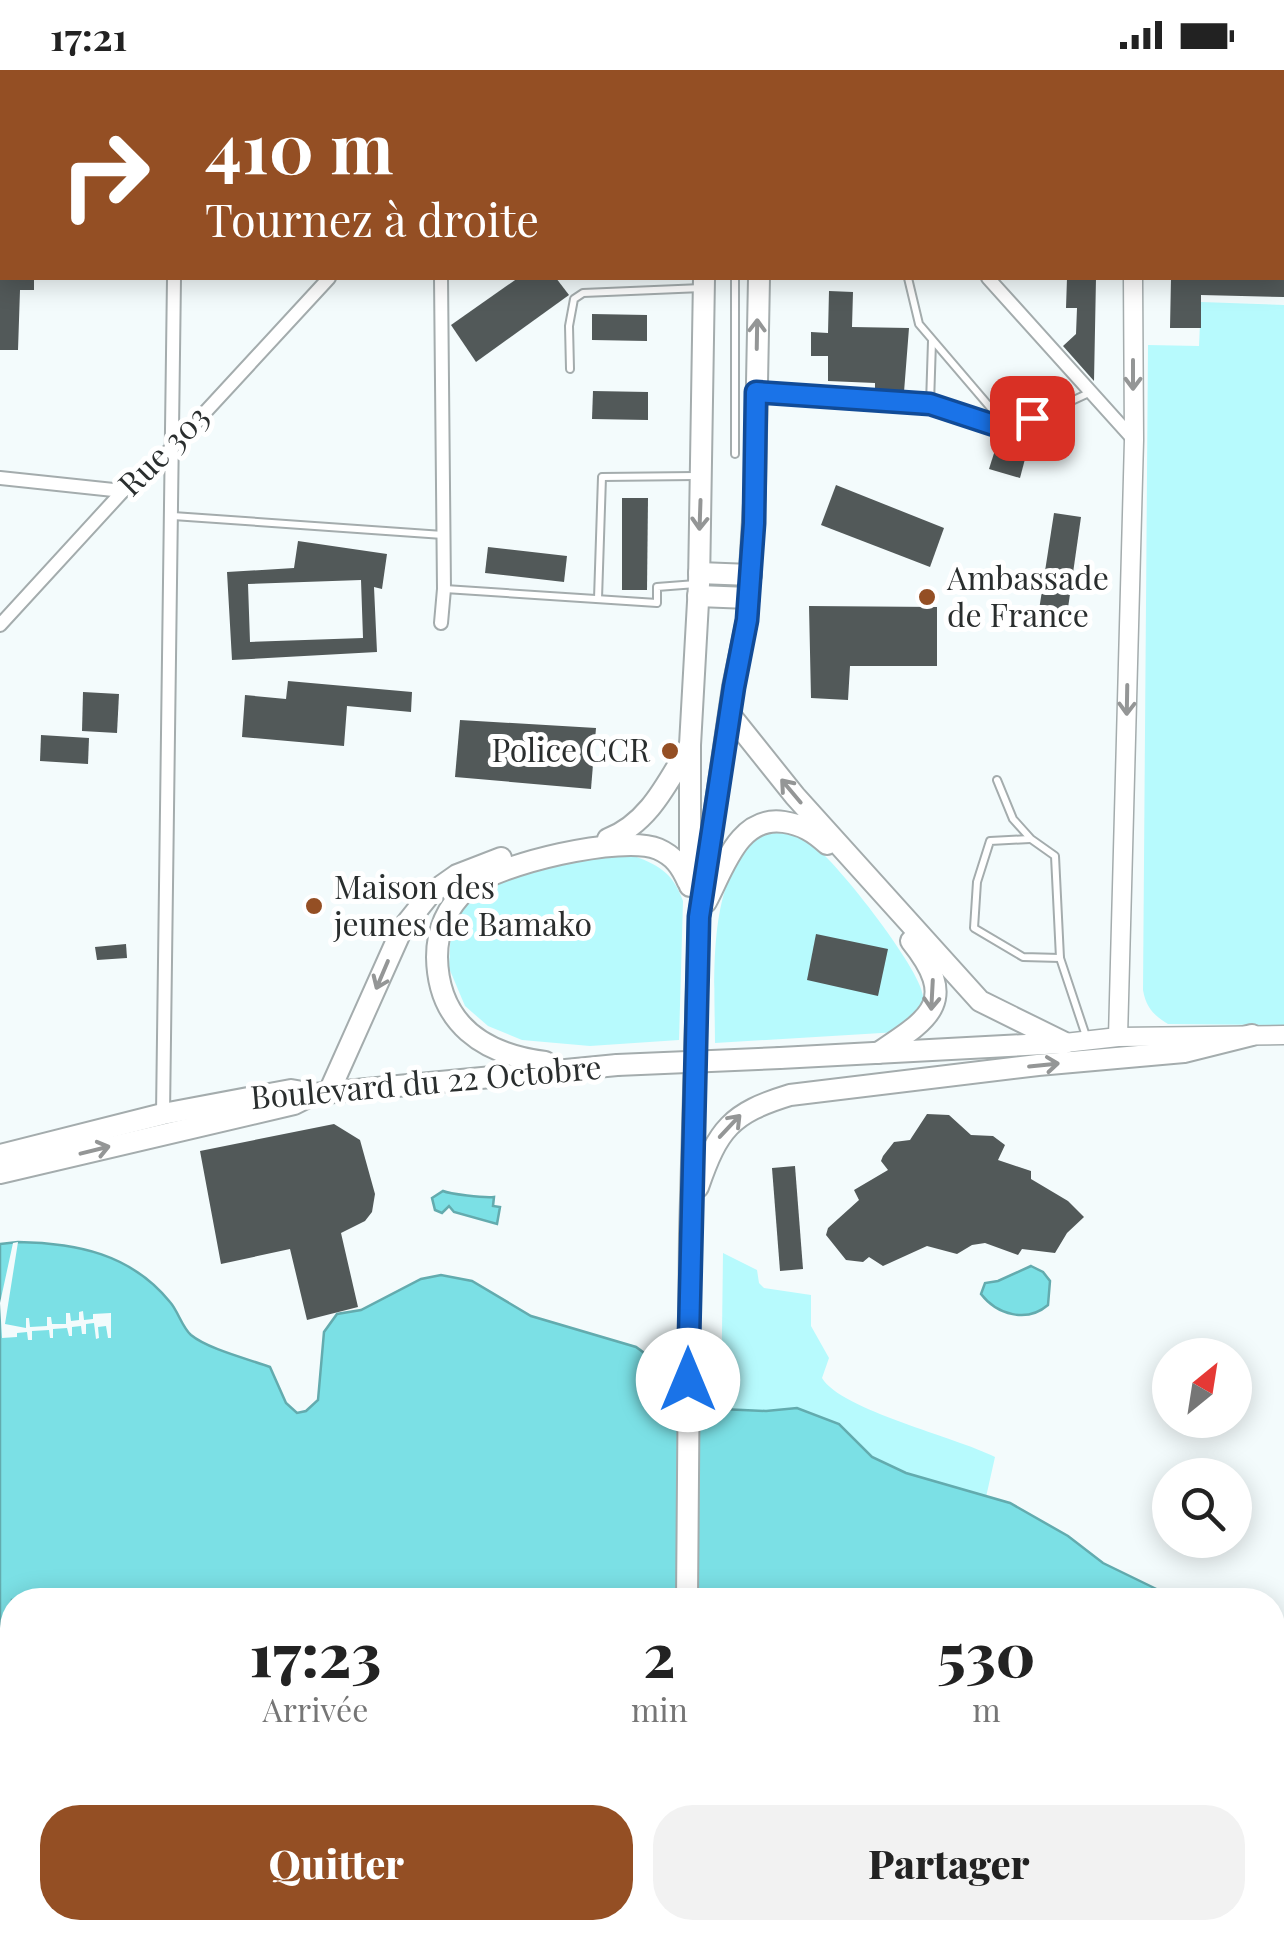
<!DOCTYPE html>
<html lang="fr">
<head>
<meta charset="utf-8">
<style>
  :root { --surface:#fff; --page:#f2f2f2; --text:#222; --muted:#767676; --accent:#944f24 }
  body { margin:0; font-family:"Playfair Display",serif; background:var(--page); color:var(--text); height:100vh; display:flex; flex-direction:column; font-size:38px; white-space:nowrap }
  * { box-sizing:border-box; margin:0 }
  p { font-size:32px; color:var(--muted) }
  .icon { flex:none; width:55px; height:55px; fill:none; stroke:currentColor; stroke-width:2; stroke-linecap:round; stroke-linejoin:round }
  .map { position:relative; flex:1; overflow:hidden }
  .details { position:absolute; left:0px; top:1518px; width:1285px; height:352px; display:flex; flex-direction:column; background:var(--surface); border-radius:40px 40px 0 0; box-shadow:0 5px 25px #0003 }
  .details>* { flex:none }
  .top-card { position:absolute; left:0px; top:0px; width:1285px; height:210px; box-shadow:0 5px 25px #0003; background:#944f24; color:#fff; overflow:hidden }
  .needle { width:65px; rotate:30deg }
  .buttons { position:absolute; left:1152px; top:1268px; display:grid; gap:20px }
  .buttons a { display:grid; place-items:center; width:100px; height:100px; border-radius:50%; background:var(--surface); box-shadow:0 5px 25px #0003; font-size:50px }
  .pin { position:absolute; display:grid; place-items:center; width:85px; height:85px; color:#fff; margin:-42px; border-radius:20px; box-shadow:0 5px 15px #0006 }
  .me { position:absolute; width:110px; margin:-55px; rotate:0deg; stroke-linejoin:round; filter:drop-shadow(0 0 8px #0008) }
  .turn { display:flex; align-items:center; gap:35px; height:210px; padding:0 40px; font-size:45px }
  .turn .icon { width:130px; height:130px; stroke-width:2.5 }
  .turn b { display:block; font-size:70px; line-height:85px }
  .eta { display:flex; justify-content:space-evenly; align-items:center; height:170px; text-align:center }
  .eta b { font-size:60px; font-weight:800; line-height:70px }
  .primary-button { display:flex; gap:20px; margin-top:auto; padding:20px 40px }
  .primary-button a { flex:1; height:115px; border-radius:40px; background:var(--accent); color:#fff; font-size:40px; font-weight:800; line-height:115px; text-align:center }
  .primary-button a+a { background:var(--page); color:var(--text) }
  .status { display:flex; justify-content:space-between; align-items:center; height:70px; padding:0 50px; background:var(--surface); direction:ltr }
  .status svg { height:28px; fill:currentColor }
  .map>svg:first-child { display:block }
</style>
</head>
<body>
<div class="status"><b>17:21</b><svg viewBox="0 0 49 12"><path d="M0 12V9h3v3zM5 12V6h3v6zM10 12V3h3v9zM15 12V0h3v12zM26 1h20v11H26zM47 4h2v5h-2z"/></svg></div>
<div class="map">
<svg width="1284" height="1868" viewBox="0 0 1284 1868">
  <rect width="100%" height="100%" fill="#f3fbfc"/>
  <!-- green -->
  <g fill="#b7fafd">
    <path d="M1201 232 1284 235V955L1168 954C1153 945 1146 937 1143 920L1148 275 1199 276Z"/>
    <path d="M772 756C784 761 798 765 808 771 832 785 921 899 923 926 924 943 909 952 898 962L715 973C715 906 704 793 772 756Z"/>
    <path d="M629 784C658 795 672 801 683 831L679 970 590 976 522 970 488 956 465 936 449 898 451 855 476 822 557 793Z"/>
    <path d="M723 1183 757 1200 759 1213 764 1218 811 1225V1256L829 1288 822 1308C841 1340 956 1367 995 1387L986 1427 906 1403 871 1387 856 1372 797 1338 766 1341 721 1339Z"/>
  </g>
  <!-- water -->
  <g fill="#7be0e5" stroke="#63abae" stroke-width="2.5">
    <path d="M443 1121C450 1124 483 1128 494 1127L493 1136 500 1137 497 1154 454 1142 449 1136 442 1143 435 1140 432 1128Z"/>
    <path d="M18 1172C77 1173 131 1184 170 1232 178 1241 182 1257 191 1265 208 1279 248 1289 270 1297L286 1333 297 1343 306 1341 318 1330 324 1262 337 1244 361 1240 421 1209 441 1205 472 1211 531 1246 636 1277 721 1339 766 1341 797 1338 839 1354 872 1387 906 1403 1010 1433 1068 1466 1103 1493 1179 1530H12V1858H1272L1273 1571 1284 1574V1868H0V1174Z"/>
    <path d="M1031 1196 1043 1202 1050 1211 1048 1235C1027 1253 997 1245 981 1224L985 1213 998 1211Z"/>
  </g>
  <!-- pier -->
  <path fill="#f3fbfc" d="M18 1172 5 1254 26 1258V1248H29L30 1257 47 1256V1247H51L52 1254H66V1243H70L71 1251 79 1250V1242L83 1241 84 1250 93 1249V1244L111 1243V1268H108L106 1256 98 1257 99 1268 96 1269 94 1253 86 1254V1264H82L81 1256 72 1257V1266H69L67 1258 53 1259V1268H50L49 1260 32 1261V1270H28L27 1262 17 1263V1267L2 1268 0 1233 13 1173Z"/>
  <!-- building -->
  <g fill="#525959" fill-rule="evenodd">
    <path d="M0 208H34V220H20L18 280H0Z"/>
    <path d="M518 208H556L569 225 476 292 451 255Z"/>
    <path d="M1067 208H1096L1094 311 1063 276 1076 264 1077 238H1066Z"/>
    <path d="M1171 208H1284V227L1201 225V258H1170Z"/>
    <path d="M829 221 853 222 852 257 909 258 904 322 875 321V313L828 311V286H811V262L828 263Z"/>
    <path d="M592 244 647 245V271L592 270Z"/>
    <path d="M593 321 648 322V350L592 349Z"/>
    <path d="M995 380 1025 389 1020 408 989 399Z"/>
    <path d="M836 415 944 458 930 497 821 455Z"/>
    <path d="M622 428H648L647 520H622Z"/>
    <path d="M1054 443 1081 447 1067 545 1039 540Z"/>
    <path d="M298 471 387 484 382 519 374 517 377 582 232 590 227 502 294 498ZM361 510 363 568 250 572 248 514Z"/>
    <path d="M488 477 567 486 564 512 485 503Z"/>
    <path d="M809 536 937 537V596H850L848 630 811 628Z"/>
    <path d="M288 611 412 622 411 642 347 636 344 676 242 667 245 625 286 629Z"/>
    <path d="M83 622 119 624 117 663 82 661Z"/>
    <path d="M460 650 596 658 591 719 455 707Z"/>
    <path d="M41 665 89 668 88 694 40 691Z"/>
    <path d="M816 864 888 879 878 926 807 910Z"/>
    <path d="M126 874 127 888 97 890 95 877Z"/>
    <path d="M927 1044 949 1045 971 1065 993 1066 1005 1075 998 1090 1031 1101V1109L1068 1131 1084 1147 1067 1163 1055 1183 1022 1179 1018 1185 985 1173 972 1175 957 1184 927 1176 883 1196 869 1187 863 1192 846 1190 826 1165 828 1158 859 1130 854 1120 888 1100 881 1091 883 1086 894 1072 910 1070Z"/>
    <path d="M334 1054 360 1070 375 1124 372 1142 365 1151 341 1163 358 1237 307 1250 290 1179 221 1194 200 1081Z"/>
    <path d="M795 1096 803 1199 780 1201 772 1098Z"/>
  </g>
  <g fill="none" stroke-linecap="round" stroke-linejoin="round">
    <!-- lane casing -->
    <g stroke="#a4acad" stroke-width="10">
      <g id="lane">
        <path d="M735 0V2"/>
        <path d="M967 0 972 2"/>
        <path d="M735 208V384"/>
        <path d="M908 208 919 254 1007 357"/>
        <path d="M570 299 569 256 574 229 583 223 702 218"/>
        <path d="M762 323 930 334 1009 360 1091 322"/>
        <path d="M930 334 932 271"/>
        <path d="M173 446 443 465"/>
        <path d="M445 519 657 533V517L696 514"/>
        <path d="M598 529 602 407 695 406"/>
        <path d="M997 710 1013 749 1031 769 1055 786 1060 888 1087 969"/>
        <path d="M1030 769 990 771 977 812 974 858 1023 887 1060 888"/>
      </g>
    </g>
    <!-- street casing -->
    <g stroke="#a4acad" stroke-width="16">
      <g id="street">
        <path d="M438 0V2"/>
        <path d="M638 0 644 2"/>
        <path d="M799 0 802 2"/>
        <path d="M177 2V0"/>
        <path d="M314 2 319 0"/>
        <path d="M530 2 568 0"/>
        <path d="M991 2V0"/>
        <path d="M1228 2V0"/>
        <path d="M1282 116H1284"/>
        <path d="M441 208 444 519 441 553"/>
        <path d="M988 208 1134 370"/>
        <path d="M0 408 123 421"/>
        <path d="M0 555 123 421 173 377 329 208"/>
        <path d="M163 1044 174 208"/>
      </g>
    </g>
    <!-- secondary casing -->
    <g stroke="#a4acad" stroke-width="21">
      <g id="secondary">
        <path d="M1132 0V2"/>
        <path d="M1118 967 1134 370 1133 208"/>
        <path d="M1065 973 1118 967 1284 965"/>
      </g>
    </g>
    <!-- primary casing -->
    <g stroke="#a4acad" stroke-width="24">
      <g id="primary">
        <path d="M705 2V0"/>
        <path d="M777 2 778 0"/>
        <path d="M699 503 751 505"/>
        <path d="M698 526 749 528"/>
        <path d="M731 646 795 726 980 931 1065 973"/>
        <path d="M608 769C649 753 667 713 689 677"/>
        <path d="M690 816V675L699 514 704 208"/>
        <path d="M706 832C724 798 739 745 784 752 802 755 813 761 827 774"/>
        <path d="M878 983C929 949 960 932 911 871"/>
        <path d="M780 988 1063 973"/>
        <path d="M545 992C483 984 438 953 437 887 437 860 447 837 467 819 496 794 623 764 658 779 674 786 681 796 688 812"/>
        <path d="M329 1022 402 859 430 824 457 805 501 788"/>
        <path d="M0 1085 163 1044 291 1020 314 1024 617 995"/>
        <path d="M0 1103 294 1034 314 1024"/>
        <path d="M698 1117C718 1059 731 1043 790 1025L1038 995 1184 982 1252 965"/>
        <path d="M687 1530 690 1164 699 847 733 617 747 550 755 417 759 208"/>
        <path d="M685 1868V1858"/>
      </g>
    </g>
    <!-- lane -->
    <use href="#lane" stroke="#fff" stroke-width="6"/>
    <!-- street -->
    <use href="#street" stroke="#fff" stroke-width="12"/>
    <!-- secondary -->
    <use href="#secondary" stroke="#fff" stroke-width="18"/>
    <!-- primary -->
    <use href="#primary" stroke="#fff" stroke-width="20"/>
    <!-- primary-bridge casing -->
    <g stroke="#a4acad" stroke-width="24" stroke-linecap="butt">
      <path id="primary-bridge" d="M617 995 780 988"/>
    </g>
    <!-- primary-bridge -->
    <use href="#primary-bridge" stroke="#fff" stroke-width="20"/>
  </g>
  <!-- one-way arrows -->
  <defs><path id="oneway-shaft" d="M-6 0H5M1.5-3L5.5 0L1.5 3" fill="none" stroke-width="1.6" stroke-linecap="round" stroke-linejoin="round" transform="scale(2.5)"/></defs>
  <g stroke="#949696">
    <use href="#oneway-shaft" transform="translate(757 264) rotate(-89)"/>
    <use href="#oneway-shaft" transform="translate(1133 305) rotate(90)"/>
    <use href="#oneway-shaft" transform="translate(700 445) rotate(92)"/>
    <use href="#oneway-shaft" transform="translate(1127 630) rotate(91)"/>
    <use href="#oneway-shaft" transform="translate(791 721) rotate(-130)"/>
    <use href="#oneway-shaft" transform="translate(382 905) rotate(113)"/>
    <use href="#oneway-shaft" transform="translate(932 925) rotate(93)"/>
    <use href="#oneway-shaft" transform="translate(1044 995) rotate(-6)"/>
    <use href="#oneway-shaft" transform="translate(730 1056) rotate(-47)"/>
    <use href="#oneway-shaft" transform="translate(95 1080) rotate(-14)"/>
  </g>
  <g fill="none" stroke-linecap="round" stroke-linejoin="round">
    <!-- route casing -->
    <g stroke="#114b97" stroke-width="25">
      <path id="route" d="M688 1310 699 847 734 617 747 550 754 453 756 322 930 334 1009 360 1032 348"/>
    </g>
    <!-- route -->
    <use href="#route" stroke="#1a73e8" stroke-width="18"/>
  </g>
  <!-- markers -->
  <g fill="#944f24" stroke="#fff" stroke-width="4">
    <circle cx="927" cy="527" r="10"/>
    <circle cx="670" cy="681" r="10"/>
    <circle cx="314" cy="836" r="10"/>
  </g>
  <g text-anchor="middle" stroke-width="10" stroke-linejoin="round" paint-order="stroke">
    <!-- street labels -->
    <g font-size="32" fill="#2a2e2e" stroke="#fff">
      <text transform="translate(164 381) rotate(-45)" y="11">Rue 303</text>
      <text transform="translate(426 1013) rotate(-5)" y="11">Boulevard du 22 Octobre</text>
    </g>
    <!-- poi labels -->
    <g font-size="32" fill="#2a2e2e" stroke="#fff" text-anchor="start">
      <text x="947" y="520">Ambassade<tspan x="947" dy="37">de France</tspan></text>
      <text x="650" y="692" text-anchor="end">Police CCR</text>
      <text x="334" y="829">Maison des<tspan x="334" dy="37">jeunes de Bamako</tspan></text>
    </g>
  </g>
</svg>
<div class="buttons">
<a><svg class="needle" viewBox="-14 -14 28 28"><path d="M0-13l5 13h-10z" fill="#e53935"/><path d="M0 13l5-13h-10z" fill="#767676"/></svg></a>
<a><svg class="icon" aria-label="search" viewBox="0 0 24 24"><circle cx="10" cy="10" r="6"/><path d="M15 15l6 6"/></svg></a>
</div>
<div class="pin" style="left:1032px;top:348px;background:#d93025"><svg class="icon" aria-label="arrive" viewBox="0 0 24 24"><path d="M6 21V4h12l-3 4 3 4H6"/></svg></div>
<svg class="me" style="left:688px;top:1310px" viewBox="-20 -20 40 40"><circle r="19" fill="#fff"/><path d="M0-13L10 11 0 6-10 11z" fill="#1a73e8"/></svg>
<div class="top-card">
<div class="turn"><svg class="icon" aria-label="right" viewBox="0 0 24 24"><path d="M7 20v-9h11M14 6l5 5-5 5"/></svg><div><b>410 m</b>Tournez à droite</div></div>
</div>
<section class="details">
<div class="eta">
<div><b>17:23</b><p>Arrivée</p></div>
<div><b>2</b><p>min</p></div>
<div><b>530</b><p>m</p></div>
</div>
<div class="primary-button"><a>Quitter</a><a>Partager</a></div>
</section>
</div>
</body>
</html>
